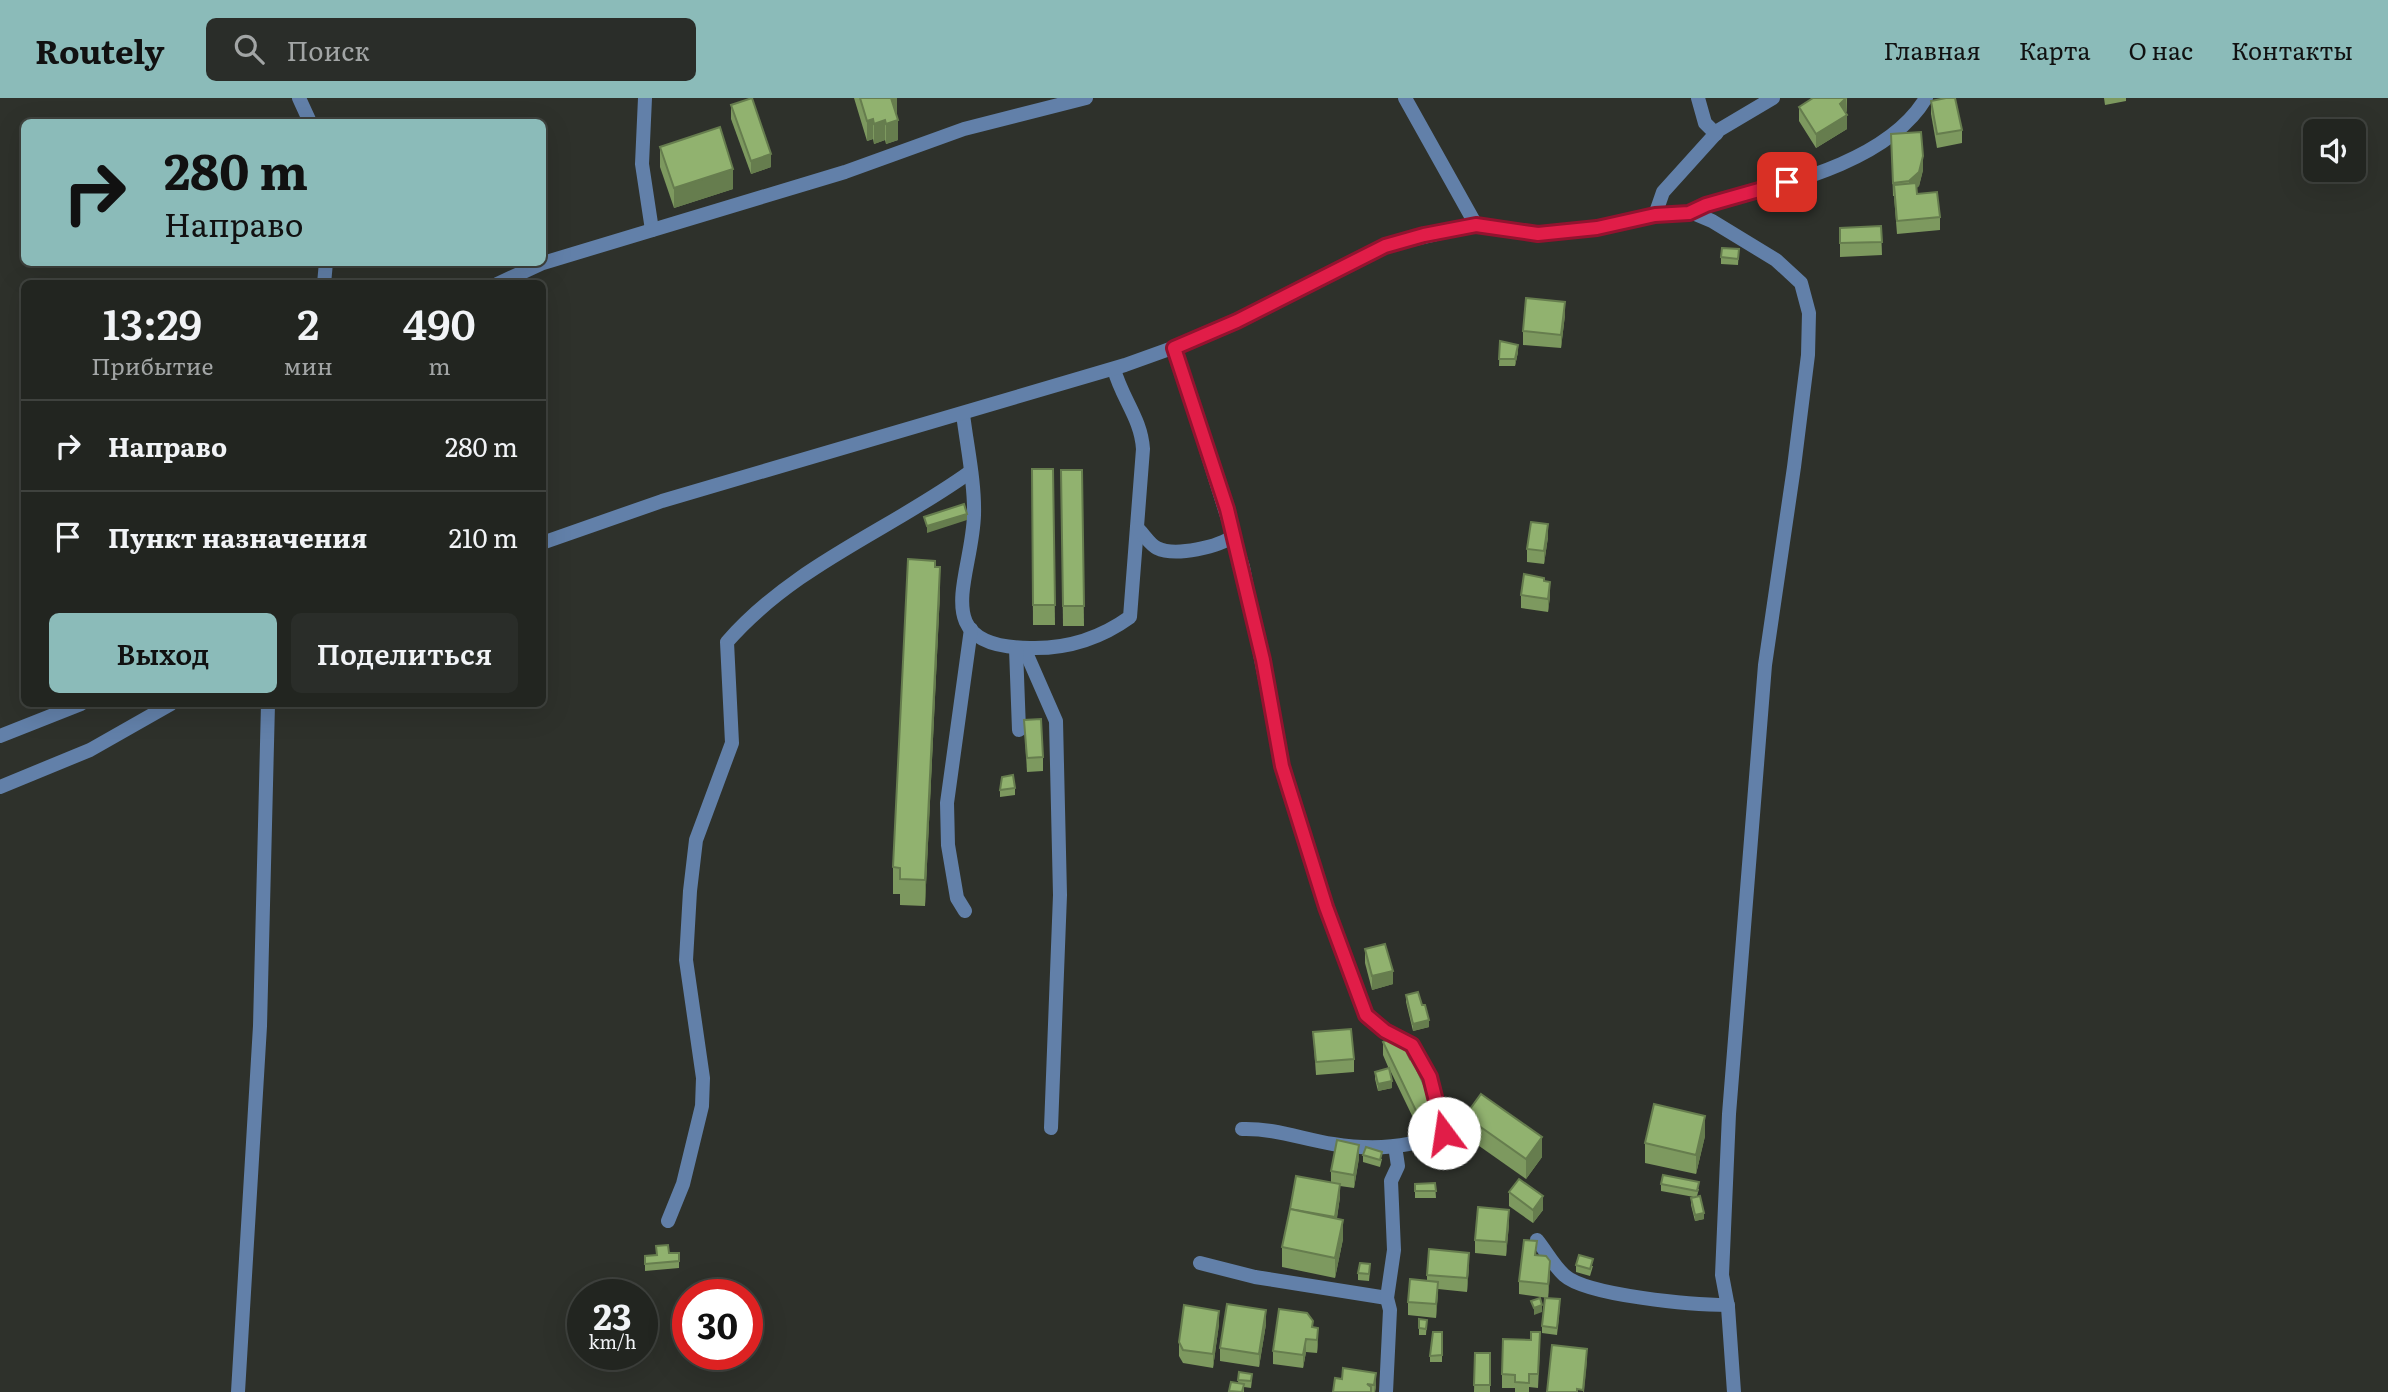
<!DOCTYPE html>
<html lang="ru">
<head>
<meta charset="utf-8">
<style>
  :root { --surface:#222520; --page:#2a2d29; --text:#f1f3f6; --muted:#a2a5a5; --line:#3f423e; --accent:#8bbbb9 }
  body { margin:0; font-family:Literata,serif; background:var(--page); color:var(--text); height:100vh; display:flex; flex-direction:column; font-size:26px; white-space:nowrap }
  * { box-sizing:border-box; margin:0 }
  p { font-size:23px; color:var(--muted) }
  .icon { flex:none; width:38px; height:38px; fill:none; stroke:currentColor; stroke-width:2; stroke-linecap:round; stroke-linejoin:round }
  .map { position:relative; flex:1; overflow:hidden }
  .details { position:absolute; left:21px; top:182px; width:525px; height:427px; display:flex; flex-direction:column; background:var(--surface); border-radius:10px; box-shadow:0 7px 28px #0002,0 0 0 2px var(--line) }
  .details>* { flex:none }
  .top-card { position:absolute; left:21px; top:21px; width:525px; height:147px; border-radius:10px; box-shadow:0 7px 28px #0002,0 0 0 2px var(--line); background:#8bbbb9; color:#111; overflow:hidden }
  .fabs { position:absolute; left:2303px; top:21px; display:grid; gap:14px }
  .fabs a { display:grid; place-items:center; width:63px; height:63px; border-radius:10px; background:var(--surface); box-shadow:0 7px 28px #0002,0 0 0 2px var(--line); font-size:35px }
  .speed { position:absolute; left:567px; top:1181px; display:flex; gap:14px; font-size:35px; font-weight:700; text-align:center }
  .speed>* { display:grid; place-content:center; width:91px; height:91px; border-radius:50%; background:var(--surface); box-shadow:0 7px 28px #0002,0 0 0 2px var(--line); line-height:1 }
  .speed small { font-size:18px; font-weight:400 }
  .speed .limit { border:10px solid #d22; background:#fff; color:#111 }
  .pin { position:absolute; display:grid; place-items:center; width:60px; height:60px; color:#fff; margin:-30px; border-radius:14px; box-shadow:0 4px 10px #0006 }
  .me { position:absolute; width:77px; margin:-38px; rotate:346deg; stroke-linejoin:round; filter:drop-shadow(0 0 5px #0008) }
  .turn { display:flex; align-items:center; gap:24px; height:147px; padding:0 28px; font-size:32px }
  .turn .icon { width:91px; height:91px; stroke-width:2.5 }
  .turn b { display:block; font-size:49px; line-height:60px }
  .eta { display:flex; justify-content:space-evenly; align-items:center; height:119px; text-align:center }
  .eta b { font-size:42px; font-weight:600; line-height:49px }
  .cta { display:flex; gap:14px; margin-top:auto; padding:14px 28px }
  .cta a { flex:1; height:80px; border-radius:10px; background:var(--accent); color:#111; font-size:28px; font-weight:600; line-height:80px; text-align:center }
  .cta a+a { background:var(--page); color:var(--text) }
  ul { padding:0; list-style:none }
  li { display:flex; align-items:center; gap:21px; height:91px; padding:0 28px; border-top:2px solid var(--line) }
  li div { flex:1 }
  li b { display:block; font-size:26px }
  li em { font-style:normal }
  header { display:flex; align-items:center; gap:42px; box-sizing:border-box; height:98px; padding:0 35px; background:var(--accent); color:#111 }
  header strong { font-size:33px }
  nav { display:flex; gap:38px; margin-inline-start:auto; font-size:24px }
  .search { width:490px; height:63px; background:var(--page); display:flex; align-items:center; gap:18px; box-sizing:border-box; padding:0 24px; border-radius:10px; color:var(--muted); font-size:26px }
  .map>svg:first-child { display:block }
</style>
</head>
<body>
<header>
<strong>Routely</strong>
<div class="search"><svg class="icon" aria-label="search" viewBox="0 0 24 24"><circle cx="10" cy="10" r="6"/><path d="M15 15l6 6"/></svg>Поиск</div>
<nav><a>Главная</a><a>Карта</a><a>О нас</a><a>Контакты</a></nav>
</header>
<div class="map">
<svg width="2388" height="1294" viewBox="0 0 2388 1294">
  <rect width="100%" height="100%" fill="#2e312b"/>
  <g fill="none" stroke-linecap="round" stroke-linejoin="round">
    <!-- minor -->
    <g stroke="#6280a9" stroke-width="14">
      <path d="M299 0 310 24"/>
      <path d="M645 0 642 66 652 132"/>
      <path d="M1405 0 1476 127"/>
      <path d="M1698 0 1705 25 1716 36"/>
      <path d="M1689 115 1706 107C1777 88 1886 67 1926 0"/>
      <path d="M1655 117 1693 115 1712 123 1776 162 1801 185 1809 215 1808 257 1794 369 1765 567 1729 1016 1722 1177 1728 1209 1734 1294"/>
      <path d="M324 186 326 164"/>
      <path d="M497 186 543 165 845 74 964 31 1086 0"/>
      <path d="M1174 250 1243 469 1282 668 1326 809 1366 917 1385 933 1412 947 1430 979 1444 1035C1410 1050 1370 1052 1333 1046 1302 1041 1274 1030 1242 1031"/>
      <path d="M963 316C967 349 975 384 974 417 972 481 926 549 1030 550 1066 551 1101 540 1130 519L1143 351C1141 320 1122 301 1114 271"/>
      <path d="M1137 430C1143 435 1150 447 1157 450 1175 459 1220 449 1234 437"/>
      <path d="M542 445 662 403 1125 267 1203 239 1385 148 1476 127 1538 136 1597 130 1655 117 1663 94 1719 32 1773 0"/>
      <path d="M1024 550 1056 623 1060 797 1051 1030"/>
      <path d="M1016 551 1019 632"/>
      <path d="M0 638 81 606"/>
      <path d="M0 689 90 652 171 606"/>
      <path d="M965 813 957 800 948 747 947 705 971 531"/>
      <path d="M668 1123 683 1086 702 1008 703 980 686 862 690 793 696 742 732 645 727 544C794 467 890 432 970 374"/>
      <path d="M1537 1142C1546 1153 1553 1167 1564 1177 1587 1198 1695 1207 1728 1207"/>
      <path d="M1200 1165 1255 1179 1387 1200"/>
      <path d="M238 1294 260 928 268 606"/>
      <path d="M1386 1294 1390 1212 1387 1200 1394 1152 1391 1083 1398 1068 1395 1048"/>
    </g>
  </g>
  <!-- wall -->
  <g fill="#7d995f">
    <path d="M854 0H897L896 16 898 42 886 46 885 42 874 46 873 41 867 43Z"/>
    <path d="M1847 0V13L1845 15 1847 31 1816 50 1799 23V9Z"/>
    <path d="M2104 0H2126V3L2105 7Z"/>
    <path d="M1931 3 1962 32V45L1937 50 1931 16Z"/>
    <path d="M731 7 771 69 751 76 731 21Z"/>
    <path d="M1891 36 1923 72 1919 88 1916 90 1917 96 1940 119V132L1897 136 1894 98H1893Z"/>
    <path d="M660 49 733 91 674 110 660 69Z"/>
    <path d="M1881 128 1882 157 1840 159V130Z"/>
    <path d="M1739 151 1738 167 1721 166V159Z"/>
    <path d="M1565 217 1561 250 1523 247V233Z"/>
    <path d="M1500 243 1518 254 1515 268H1499Z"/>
    <path d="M1032 371H1053L1055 527H1033Z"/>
    <path d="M1061 372H1082L1084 528H1063Z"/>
    <path d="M1548 439 1544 466 1527 464V451Z"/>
    <path d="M935 469 940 495 925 808 900 807V796H893V769Z"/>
    <path d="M1544 483 1550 498 1548 514 1521 510V497Z"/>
    <path d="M1024 622 1043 659V673L1027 674Z"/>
    <path d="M1015 690V697L1000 699V692Z"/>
    <path d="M1365 851 1393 886 1372 892 1365 865Z"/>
    <path d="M1406 897 1422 907 1429 929 1413 933 1406 904Z"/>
    <path d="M1313 934 1354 961V974L1316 977Z"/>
    <path d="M1383 944 1410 961 1421 981 1434 1022 1418 1030 1390 972 1392 990 1378 993 1375 981V974L1389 971 1383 957Z"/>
    <path d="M1465 1018 1542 1059 1526 1081 1465 1038Z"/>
    <path d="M1705 1038 1696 1076 1645 1065V1045Z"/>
    <path d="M1363 1057 1382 1061 1380 1069 1363 1064Z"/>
    <path d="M1359 1060 1354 1090 1340 1088V1099L1337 1120 1343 1141 1335 1180 1282 1169V1149L1331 1084V1073Z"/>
    <path d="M1435 1085 1436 1100H1415V1086Z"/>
    <path d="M1661 1086 1699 1091 1697 1098 1704 1121 1695 1123 1691 1107V1100L1694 1099 1661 1093Z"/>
    <path d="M1509 1094 1543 1112 1533 1125 1509 1108Z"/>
    <path d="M1509 1126 1506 1158 1475 1155V1142Z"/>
    <path d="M669 1155 679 1163V1170L645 1173V1158Z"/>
    <path d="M1537 1157 1550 1176 1548 1200 1519 1196V1183Z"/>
    <path d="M1576 1167 1593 1168 1590 1178 1576 1174Z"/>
    <path d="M1469 1168 1467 1194 1438 1191 1436 1220 1408 1217V1204L1427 1183V1177Z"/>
    <path d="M1370 1173 1369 1183 1358 1182V1175Z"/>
    <path d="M1560 1208 1557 1237 1542 1235V1228Z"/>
    <path d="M1419 1221 1427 1222 1426 1237H1419Z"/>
    <path d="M1219 1226 1213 1270 1183 1265 1179 1258V1244Z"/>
    <path d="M1266 1226 1259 1269 1220 1263V1250Z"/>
    <path d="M1313 1230 1318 1244 1317 1255 1306 1254 1303 1270 1273 1266V1253Z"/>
    <path d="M1442 1234V1264H1430V1258Z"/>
    <path d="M1540 1248 1538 1290 1529 1289V1294H1515V1290H1502V1276Z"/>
    <path d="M1475 1255H1490V1294H1474Z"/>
    <path d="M1239 1274 1252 1282 1251 1290 1244 1289V1294H1229L1231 1284 1238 1285Z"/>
    <path d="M1335 1280 1376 1288 1375 1294H1333Z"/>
  </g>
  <!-- shaded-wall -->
  <g fill="#667d4e">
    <path d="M889 0H897V16L891 18Z"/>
    <path d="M1846 0 1847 13 1840 20V6Z"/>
    <path d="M1847 17V31L1816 50V36Z"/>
    <path d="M873 21V41L867 43V23Z"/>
    <path d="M885 22V42L874 46V26Z"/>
    <path d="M898 22V42L886 46V26Z"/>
    <path d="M771 56V69L751 76V63Z"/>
    <path d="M1923 58V72L1919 88 1909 97V83Z"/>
    <path d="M733 71V91L674 110V90Z"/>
    <path d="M1565 204V217L1561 250V237Z"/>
    <path d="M1518 247V254L1515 268V261Z"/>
    <path d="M967 416V422L927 435V428Z"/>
    <path d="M1548 426V439L1544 466V453Z"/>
    <path d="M940 469V495L925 808V782Z"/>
    <path d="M1550 484V498L1548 514V501Z"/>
    <path d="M1393 873V886L1372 892V878Z"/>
    <path d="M1429 922V929L1413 933V926Z"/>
    <path d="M1421 970V984L1417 972Z"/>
    <path d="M1392 983V990L1378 993V986Z"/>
    <path d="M1434 1009V1022L1418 1030V1017Z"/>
    <path d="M1705 1018V1038L1696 1076V1057Z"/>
    <path d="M1542 1039V1059L1526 1081V1061Z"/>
    <path d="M1359 1047V1060L1354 1090V1077Z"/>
    <path d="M1340 1086V1099L1335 1132V1119Z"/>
    <path d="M1543 1098V1112L1533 1125V1112Z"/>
    <path d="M1509 1112V1126L1506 1158V1144Z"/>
    <path d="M1704 1115V1121L1695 1123V1117Z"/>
    <path d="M1343 1122V1141L1335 1180V1160Z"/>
    <path d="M1469 1155V1168L1467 1194V1180Z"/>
    <path d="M1550 1163V1176L1548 1200V1186Z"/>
    <path d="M1438 1184V1197L1436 1220V1206Z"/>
    <path d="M1542 1207V1214L1534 1217V1210Z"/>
    <path d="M1266 1212V1226L1259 1269V1256Z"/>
    <path d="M1219 1213V1226L1213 1270V1256Z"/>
    <path d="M1318 1230V1244L1317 1255V1242Z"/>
    <path d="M1306 1241V1254L1303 1270V1257Z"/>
    <path d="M1587 1251V1264L1584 1294H1583Z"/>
    <path d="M1376 1275V1288L1375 1294H1374Z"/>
  </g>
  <!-- building -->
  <g fill="#91b26f" stroke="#667d4e" stroke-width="2">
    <path d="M752 0 771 56 751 63 731 7Z"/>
    <path d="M860 0H891L898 22 886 26 885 22 874 26 873 21 867 23Z"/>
    <path d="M1813 0H1846L1840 6 1847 17 1816 36 1799 9Z"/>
    <path d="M1946 0H1955L1962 32 1937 36 1931 3Z"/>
    <path d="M720 29 733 71 674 90 660 49Z"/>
    <path d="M1921 34 1923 58 1919 74 1909 83 1893 85 1891 36Z"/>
    <path d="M1916 85 1917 96 1937 94 1940 119 1897 123 1894 87Z"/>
    <path d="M1881 128 1882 144 1840 145V130Z"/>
    <path d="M1722 150 1739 151 1738 161 1721 159Z"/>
    <path d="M1526 200 1565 204 1561 237 1523 233Z"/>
    <path d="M1500 243 1518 247 1515 261H1499Z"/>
    <path d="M1032 371H1053L1055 507H1033Z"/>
    <path d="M1061 372H1082L1084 508H1063Z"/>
    <path d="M964 406 967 416 927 428 924 419Z"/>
    <path d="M1531 424 1548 426 1544 453 1527 451Z"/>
    <path d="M908 461 935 463V469H940L925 782 900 781V770L893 769Z"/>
    <path d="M1524 476 1544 480V483L1550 484 1548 501 1521 497Z"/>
    <path d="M1041 621 1043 659 1027 660 1024 622Z"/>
    <path d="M1013 677 1015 690 1000 692 1002 679Z"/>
    <path d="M1385 846 1393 873 1372 878 1365 851Z"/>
    <path d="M1418 894 1422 907H1425L1429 922 1413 926 1406 897Z"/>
    <path d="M1351 931 1354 961 1316 964 1313 934Z"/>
    <path d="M1398 936 1410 961 1415 958 1421 970 1417 972 1434 1009 1418 1017 1383 944Z"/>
    <path d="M1389 970 1392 983 1378 986 1375 974Z"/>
    <path d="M1481 996 1542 1039 1526 1061 1465 1018Z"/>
    <path d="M1654 1006 1705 1018 1696 1057 1645 1045Z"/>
    <path d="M1337 1042 1359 1047 1354 1077 1331 1073Z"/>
    <path d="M1366 1049 1382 1054 1380 1062 1363 1057Z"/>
    <path d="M1663 1077 1699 1084 1697 1093 1661 1086Z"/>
    <path d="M1296 1078 1340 1086 1335 1119 1290 1111Z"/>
    <path d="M1519 1081 1543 1098 1533 1112 1509 1094Z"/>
    <path d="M1435 1085 1436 1093H1415V1086Z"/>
    <path d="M1700 1098 1704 1115 1695 1117 1691 1100Z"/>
    <path d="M1478 1109 1509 1112 1506 1144 1475 1142Z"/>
    <path d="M1290 1111 1343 1122 1335 1160 1282 1149Z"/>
    <path d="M1524 1142 1537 1143 1535 1157 1546 1158 1550 1163 1548 1186 1519 1183Z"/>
    <path d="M668 1147 669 1155H679V1163L645 1166V1158L657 1157 656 1148Z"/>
    <path d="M1429 1151 1469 1155 1467 1180 1427 1177Z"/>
    <path d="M1579 1157 1593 1161 1590 1171 1576 1167Z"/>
    <path d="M1360 1165 1370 1166 1369 1176 1358 1175Z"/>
    <path d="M1410 1181 1438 1184 1436 1206 1408 1204Z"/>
    <path d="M1540 1200 1542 1207 1534 1210 1531 1203Z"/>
    <path d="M1545 1200 1560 1201 1557 1230 1542 1228Z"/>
    <path d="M1227 1206 1266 1212 1259 1256 1220 1250Z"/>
    <path d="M1184 1207 1219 1213 1213 1256 1183 1252 1179 1244Z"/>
    <path d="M1279 1211 1307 1215 1313 1223 1312 1229 1318 1230 1317 1242 1306 1241 1303 1257 1273 1253Z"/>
    <path d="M1419 1221 1427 1222 1426 1231 1419 1230Z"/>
    <path d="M1433 1234H1442V1257L1430 1258Z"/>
    <path d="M1531 1234H1540L1538 1276H1529V1285L1515 1284V1277L1502 1276 1503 1241 1531 1242Z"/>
    <path d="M1552 1247 1587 1251 1583 1292 1577 1291V1294H1547Z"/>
    <path d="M1475 1255H1490V1287H1474Z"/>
    <path d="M1343 1270 1376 1275 1374 1287 1367 1286 1371 1289V1294H1333L1335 1280 1342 1281Z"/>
    <path d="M1239 1274 1252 1276 1251 1283 1238 1282Z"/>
    <path d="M1231 1284 1244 1286 1242 1294 1229 1293Z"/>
  </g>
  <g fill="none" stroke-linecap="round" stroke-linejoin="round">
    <!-- route casing -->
    <g stroke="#92132f" stroke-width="18">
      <path id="route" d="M1444 1035 1430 979 1412 947 1385 933 1366 917 1326 809 1282 668 1263 562 1227 411 1174 250 1237 223 1385 148 1424 137 1476 127 1538 136 1597 130 1655 117 1689 115 1706 107 1787 84"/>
    </g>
    <!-- route -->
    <use href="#route" stroke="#e11d48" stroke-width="12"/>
  </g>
</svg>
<div class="fabs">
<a><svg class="icon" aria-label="sound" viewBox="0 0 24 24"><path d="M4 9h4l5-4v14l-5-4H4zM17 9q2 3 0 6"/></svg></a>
</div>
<div class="speed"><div>23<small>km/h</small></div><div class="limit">30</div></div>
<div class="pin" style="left:1787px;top:84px;background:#d93025"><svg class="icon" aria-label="arrive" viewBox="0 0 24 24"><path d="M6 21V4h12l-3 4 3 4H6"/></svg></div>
<svg class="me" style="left:1444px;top:1035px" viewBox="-20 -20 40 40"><circle r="19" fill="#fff"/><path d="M0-13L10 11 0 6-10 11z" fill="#e11d48"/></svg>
<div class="top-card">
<div class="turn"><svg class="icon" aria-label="right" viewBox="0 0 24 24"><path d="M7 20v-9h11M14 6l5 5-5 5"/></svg><div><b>280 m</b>Направо</div></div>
</div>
<section class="details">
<div class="eta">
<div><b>13:29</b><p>Прибытие</p></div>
<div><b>2</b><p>мин</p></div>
<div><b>490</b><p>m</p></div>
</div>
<ul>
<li><svg class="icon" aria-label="right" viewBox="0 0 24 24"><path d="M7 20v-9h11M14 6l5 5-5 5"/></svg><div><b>Направо</b></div><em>280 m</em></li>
<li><svg class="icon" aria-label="arrive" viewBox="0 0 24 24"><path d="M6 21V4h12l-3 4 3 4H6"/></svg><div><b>Пункт назначения</b></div><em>210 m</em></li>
</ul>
<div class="cta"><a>Выход</a><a>Поделиться</a></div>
</section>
</div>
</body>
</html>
